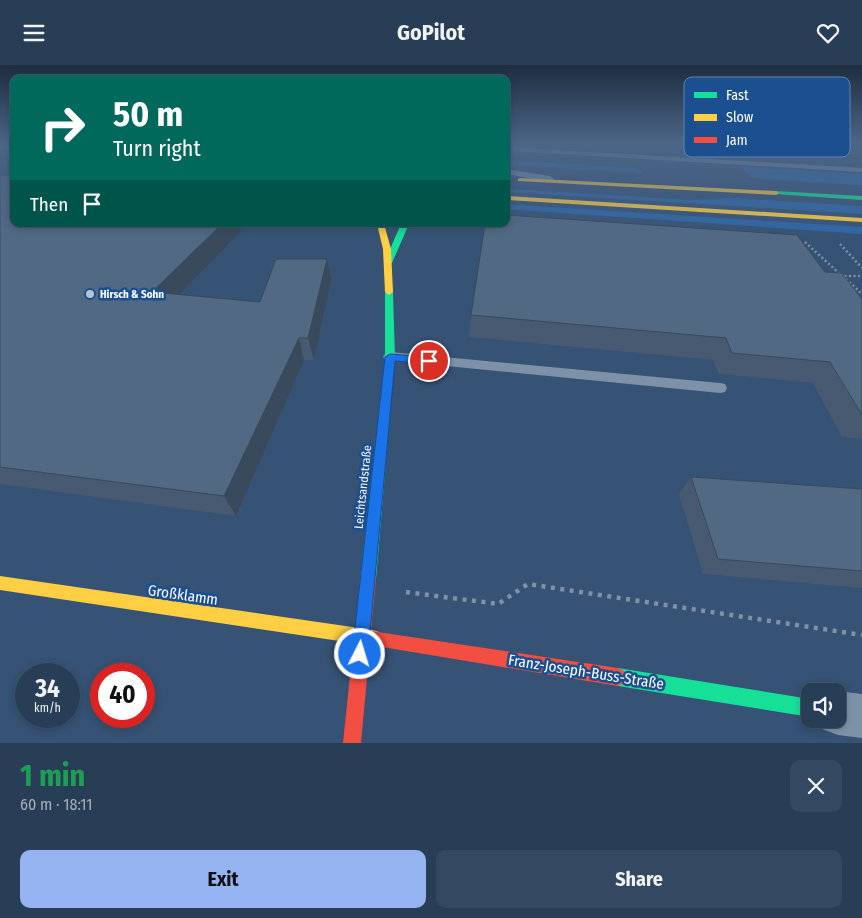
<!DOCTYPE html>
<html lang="en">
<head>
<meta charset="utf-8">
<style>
  :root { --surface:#283e57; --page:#344961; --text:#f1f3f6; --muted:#a5aeba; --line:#44576d; --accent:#95b2f1 }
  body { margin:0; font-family:"Fira Sans Condensed",sans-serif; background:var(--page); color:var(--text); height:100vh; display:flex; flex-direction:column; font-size:19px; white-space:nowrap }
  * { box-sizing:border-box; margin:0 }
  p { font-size:16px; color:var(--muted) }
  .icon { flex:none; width:28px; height:28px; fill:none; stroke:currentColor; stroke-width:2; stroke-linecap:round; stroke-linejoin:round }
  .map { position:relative; height:678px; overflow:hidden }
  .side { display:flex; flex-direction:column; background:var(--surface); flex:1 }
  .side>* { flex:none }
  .top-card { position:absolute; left:10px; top:10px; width:500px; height:152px; border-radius:10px; box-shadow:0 2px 8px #0003,0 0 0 1px var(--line); background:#00695c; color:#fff; overflow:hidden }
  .controls { position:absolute; left:801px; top:618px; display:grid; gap:10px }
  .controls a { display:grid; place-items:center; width:45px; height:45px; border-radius:10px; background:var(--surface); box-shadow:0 2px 8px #0003,0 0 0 1px var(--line); font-size:25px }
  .speed { position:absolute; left:15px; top:598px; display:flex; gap:10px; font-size:25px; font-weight:700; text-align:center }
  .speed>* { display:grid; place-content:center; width:65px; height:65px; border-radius:50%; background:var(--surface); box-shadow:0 2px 8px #0003,0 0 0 1px var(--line); line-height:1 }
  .speed small { font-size:12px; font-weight:400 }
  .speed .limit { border:8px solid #d22; background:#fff; color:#111 }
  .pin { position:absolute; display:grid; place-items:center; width:42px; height:42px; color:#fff; margin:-21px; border:2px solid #fff; border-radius:50%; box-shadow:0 1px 5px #0007 }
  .me { position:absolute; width:55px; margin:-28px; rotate:5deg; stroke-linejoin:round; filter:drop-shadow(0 0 4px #0008) }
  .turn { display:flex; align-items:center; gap:18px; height:105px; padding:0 20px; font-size:22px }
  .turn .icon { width:65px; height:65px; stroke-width:2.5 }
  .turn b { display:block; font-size:35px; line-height:42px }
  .then { display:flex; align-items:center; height:48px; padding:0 20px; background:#0003; gap:10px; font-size:19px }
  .round { display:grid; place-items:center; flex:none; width:52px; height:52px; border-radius:10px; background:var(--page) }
  .head { display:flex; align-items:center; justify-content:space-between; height:85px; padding:0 20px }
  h1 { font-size:30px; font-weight:700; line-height:38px; color:#1e9e55 }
  .primary-button { display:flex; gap:10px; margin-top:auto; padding:10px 20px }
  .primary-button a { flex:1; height:58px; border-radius:10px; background:var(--accent); color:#111; font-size:20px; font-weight:700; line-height:58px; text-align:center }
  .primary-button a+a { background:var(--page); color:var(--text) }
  header { display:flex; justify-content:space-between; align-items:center; height:65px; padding:0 20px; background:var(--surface); font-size:22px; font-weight:700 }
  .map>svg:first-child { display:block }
</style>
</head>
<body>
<header><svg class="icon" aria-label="menu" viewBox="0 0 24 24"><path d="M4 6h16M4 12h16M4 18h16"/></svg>GoPilot<svg class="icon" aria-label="heart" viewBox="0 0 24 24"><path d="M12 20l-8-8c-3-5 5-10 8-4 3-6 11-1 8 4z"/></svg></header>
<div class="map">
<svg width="862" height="678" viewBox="0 0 862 678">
  <rect width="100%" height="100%" fill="#365274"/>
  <!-- green -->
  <g fill="#2f66a5">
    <path d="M506 88 862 109V120L761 114 758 112H750L742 103Z"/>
    <path d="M506 95 633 103 641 105 642 108 506 100Z"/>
    <path d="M506 124 692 135 732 133 862 141V149L506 127Z"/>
    <path d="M506 139 862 162V169L506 144Z"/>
  </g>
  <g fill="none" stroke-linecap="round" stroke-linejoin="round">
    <!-- path-far1 -->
    <g stroke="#7d92a8" stroke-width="2.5" stroke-dasharray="2 2.5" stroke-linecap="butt">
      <path d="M805 177 841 210"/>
      <path d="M840 179 862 203"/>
      <path d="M840 211H862"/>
      <path d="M846 214 862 229"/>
    </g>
    <!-- path -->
    <path stroke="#7d92a8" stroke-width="4.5" stroke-dasharray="4 5.5" stroke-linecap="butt" d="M406 527 498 539 528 519 862 570"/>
    <!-- lane -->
    <g fill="#7d92a8" fill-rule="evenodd">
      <path d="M506 82 862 103V107L506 86Z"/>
      <path d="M506 104 550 111 554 114 550 117 506 109Z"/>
      <path d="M390 287 720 318 725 319 727 323 725 327 720 328 385 295 383 292 385 289Z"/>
    </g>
    <!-- street -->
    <path fill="#7d92a8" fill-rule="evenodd" d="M837 626H838L862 629V673L838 670 822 664 818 654H838Z"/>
    <!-- fast -->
    <g fill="#16e098" fill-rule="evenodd">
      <rect x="0" y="80" width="14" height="4"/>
      <path d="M776 126 862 131V135L774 129V127Z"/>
      <path d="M401 159H409L392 198 385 200 384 198Z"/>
      <path d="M389 224 393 227 395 292 376 514 373 519 368 521 363 519 360 514 385 292V227Z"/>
      <path d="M618 603 810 634V652L618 621 612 618 609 612 612 606Z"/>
    </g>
    <!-- slow -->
    <g fill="#ffcf43" fill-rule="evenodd">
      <path d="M520 113 776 126 779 128 776 130 518 116V114Z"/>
      <path d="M506 131 862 153V157L506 135Z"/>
      <path d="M377 159H384L391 184 393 227 389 230 385 227 383 184Z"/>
      <path d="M0 511 373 565 379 567 381 573 379 579 373 581 0 525Z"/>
    </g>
    <!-- jam -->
    <path fill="#f24e42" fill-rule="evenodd" d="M368 507 373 509 376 514 371 566 618 603 624 606 627 612 624 618 618 621 370 580 361 678H343L360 514 363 509Z"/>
  </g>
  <!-- wall -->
  <g fill="#475a72">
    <path d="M0 110 14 159H248L180 230 260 237 327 194 331 214 314 295H304L236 451 0 419Z"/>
    <path d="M862 234V374L842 372 813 318 719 309 713 295 469 272 471 250Z"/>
    <path d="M691 412 862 424V523L703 509 679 429Z"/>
  </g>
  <!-- shaded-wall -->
  <g fill="#394a5c">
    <path d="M222 159H248L162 248 152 227Z"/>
    <path d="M327 194 331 214 314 295 308 273Z"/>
    <path d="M299 273 304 295 236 451 224 431Z"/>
  </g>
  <!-- building -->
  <g fill="#526984" stroke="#394a5c">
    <path d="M0 110 14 111V159H222L152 227 260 237 276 194H327L308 273H299L224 431 0 402Z"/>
    <path d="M506 150 797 170 825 207 842 208 862 234V350L830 297 732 288 726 273 471 250 485 159H506Z"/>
    <path d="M691 412 862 424V506L718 494Z"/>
  </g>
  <!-- sky -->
  <linearGradient id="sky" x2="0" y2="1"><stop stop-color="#1e2d40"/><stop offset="0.45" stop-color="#4c6688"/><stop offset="1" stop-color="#4c6688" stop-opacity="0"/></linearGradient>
  <rect width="862" height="174" fill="url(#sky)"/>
  <!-- route -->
  <path fill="#1a73e8" stroke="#114b97" d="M390 289 429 292 434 296 429 299 395 296 368 589 366 595 360 597 354 595 352 589 385 292Z"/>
  <!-- markers -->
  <circle fill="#b9c2ce" stroke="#1b4f8f" stroke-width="2" cx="90" cy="229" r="5"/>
  <g text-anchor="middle" stroke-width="5" stroke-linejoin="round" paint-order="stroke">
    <!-- far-poi labels -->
    <g font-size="11" font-weight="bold" fill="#fff" stroke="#1b4f8f" text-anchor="start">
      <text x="100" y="233">Hirsch &amp; Sohn</text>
    </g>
    <!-- street labels -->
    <g font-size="12" fill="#fff" stroke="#1b4f8f">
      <text transform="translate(363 422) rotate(-84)" y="4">Leichtsandstraße</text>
    </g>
    <!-- near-street labels -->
    <g font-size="15" fill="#fff" stroke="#1b4f8f">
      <text transform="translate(183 530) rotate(8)" y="5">Großklamm</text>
      <text transform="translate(586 607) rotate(9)" y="5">Franz-Joseph-Buss-Straße</text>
    </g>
  </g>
  <!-- legend -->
  <rect x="684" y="12" width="166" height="80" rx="8" fill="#1b4f8f" stroke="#5f84b1" stroke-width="1"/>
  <rect x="694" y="27" width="23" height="6" fill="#16e098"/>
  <rect x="694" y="49" width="23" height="7" fill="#ffcf43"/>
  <rect x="694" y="72" width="23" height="6" fill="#f24e42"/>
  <g font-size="14" fill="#fff">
    <text x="726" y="35">Fast</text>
    <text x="726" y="57">Slow</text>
    <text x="726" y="80">Jam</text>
  </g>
</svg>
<div class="controls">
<a><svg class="icon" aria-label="sound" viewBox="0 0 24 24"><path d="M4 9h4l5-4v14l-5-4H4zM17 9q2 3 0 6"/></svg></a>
</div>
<div class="speed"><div>34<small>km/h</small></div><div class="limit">40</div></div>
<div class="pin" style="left:429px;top:296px;background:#d93025"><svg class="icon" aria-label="arrive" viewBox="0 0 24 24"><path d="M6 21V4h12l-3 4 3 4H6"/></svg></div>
<svg class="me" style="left:360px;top:589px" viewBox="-20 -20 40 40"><circle r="17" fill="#1a73e8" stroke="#fff" stroke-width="3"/><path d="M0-11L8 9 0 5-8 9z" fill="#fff"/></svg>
<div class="top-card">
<div class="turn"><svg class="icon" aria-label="right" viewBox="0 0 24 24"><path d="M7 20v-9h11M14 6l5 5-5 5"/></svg><div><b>50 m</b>Turn right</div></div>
<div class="then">Then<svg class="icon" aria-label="arrive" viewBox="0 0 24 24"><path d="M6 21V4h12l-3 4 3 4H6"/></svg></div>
</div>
</div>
<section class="side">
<div class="head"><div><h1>1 min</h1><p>60 m · 18:11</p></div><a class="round"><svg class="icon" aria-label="close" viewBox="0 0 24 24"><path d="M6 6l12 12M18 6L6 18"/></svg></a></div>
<div class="primary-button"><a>Exit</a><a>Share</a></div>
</section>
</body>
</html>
